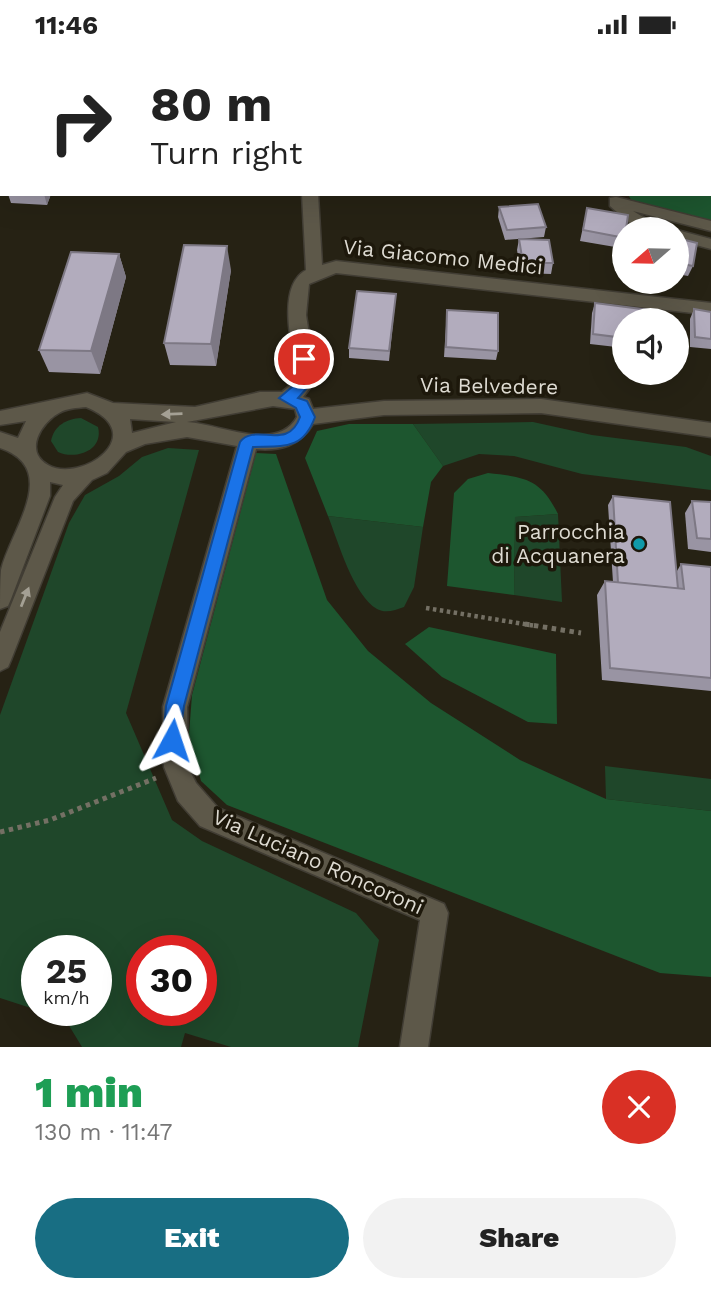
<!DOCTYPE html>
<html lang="en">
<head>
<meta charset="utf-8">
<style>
  :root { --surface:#fff; --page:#f2f2f2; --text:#222; --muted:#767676; --accent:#186e83 }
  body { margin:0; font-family:"Work Sans",sans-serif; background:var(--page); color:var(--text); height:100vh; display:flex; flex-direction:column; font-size:26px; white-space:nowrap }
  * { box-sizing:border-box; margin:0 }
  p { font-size:23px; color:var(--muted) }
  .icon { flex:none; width:38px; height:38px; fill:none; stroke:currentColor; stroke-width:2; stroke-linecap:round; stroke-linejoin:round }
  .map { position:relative; height:998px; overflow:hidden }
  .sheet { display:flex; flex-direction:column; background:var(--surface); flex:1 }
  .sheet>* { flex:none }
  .hud { position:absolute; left:0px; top:0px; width:712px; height:147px; box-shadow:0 7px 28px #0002; background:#fff; color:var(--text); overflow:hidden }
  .needle { width:46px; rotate:250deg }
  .buttons { position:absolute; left:612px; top:168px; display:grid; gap:14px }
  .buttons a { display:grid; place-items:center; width:77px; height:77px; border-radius:50%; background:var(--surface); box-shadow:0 7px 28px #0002; font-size:35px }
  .speed { position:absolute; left:21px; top:886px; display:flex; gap:14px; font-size:35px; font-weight:700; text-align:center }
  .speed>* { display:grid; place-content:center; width:91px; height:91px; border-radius:50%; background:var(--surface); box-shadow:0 7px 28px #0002; line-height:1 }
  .speed small { font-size:18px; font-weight:400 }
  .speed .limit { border:10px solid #d22; background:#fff; color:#111 }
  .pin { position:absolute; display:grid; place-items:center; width:60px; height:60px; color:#fff; margin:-30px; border:4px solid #fff; border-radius:50%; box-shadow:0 2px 7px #0007 }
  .me { position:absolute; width:77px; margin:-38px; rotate:5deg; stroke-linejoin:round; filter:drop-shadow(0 0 5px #0008) }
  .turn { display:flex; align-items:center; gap:24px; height:147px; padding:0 35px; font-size:32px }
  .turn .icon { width:91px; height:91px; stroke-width:2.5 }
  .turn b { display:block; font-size:49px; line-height:60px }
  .round { display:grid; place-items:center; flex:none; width:74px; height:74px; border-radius:37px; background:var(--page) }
  .overview { display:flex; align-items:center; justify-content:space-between; height:119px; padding:0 35px }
  h1 { font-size:42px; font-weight:800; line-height:52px; color:#1e9e55 }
  .cta { display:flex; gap:14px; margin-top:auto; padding:14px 35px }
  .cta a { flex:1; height:80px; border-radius:42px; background:var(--accent); color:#fff; font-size:28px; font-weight:800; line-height:80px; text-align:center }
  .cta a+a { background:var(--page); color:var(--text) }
  .status { display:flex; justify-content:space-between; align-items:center; height:49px; padding:0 35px; background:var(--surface); direction:ltr }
  .status svg { height:19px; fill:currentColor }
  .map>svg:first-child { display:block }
</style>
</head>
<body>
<div class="status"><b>11:46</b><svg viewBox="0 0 49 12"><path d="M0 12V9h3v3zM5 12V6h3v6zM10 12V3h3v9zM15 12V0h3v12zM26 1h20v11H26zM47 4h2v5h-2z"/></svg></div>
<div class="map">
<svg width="711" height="998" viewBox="0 0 711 998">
  <rect width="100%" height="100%" fill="#262214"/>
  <!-- green -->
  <g fill="#1f472a" fill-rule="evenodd">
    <path d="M81 369 98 378C104 402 75 411 58 403L51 392C54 376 67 370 81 369Z"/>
    <path d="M533 373 592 386 686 398 711 407V441L582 425 514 407 479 405 443 417 413 375Z"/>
    <path d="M168 399 199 401 126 664 172 771 202 792 356 864 379 891 358 998H231L185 984 181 998H82L65 970 37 961H96V901H37V961L0 949V666L69 474 85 446 119 427 142 408ZM201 901V961H142V901Z"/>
    <path d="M558 465 562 553 514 546 515 468Z"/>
    <path d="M328 467 423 478 414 538 404 558C395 561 386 565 377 560 353 546 338 492 328 467Z"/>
    <path d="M605 717 711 730V762L606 750Z"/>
  </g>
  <!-- forest -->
  <g fill="#1d562f">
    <path d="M711 35V172L631 151 628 145H710Z"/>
    <path d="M349 375H413L443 417 431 433 423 478 328 467 305 409 317 382Z"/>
    <path d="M256 404 276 405 327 551 368 602 431 654 520 711 606 750 711 762V928L660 924 227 756 201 732 189 685 192 646Z"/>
    <path d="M488 424C525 428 541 430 558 465L515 468 514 546 447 537 454 444 468 430Z"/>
    <path d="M429 578 556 605 557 675 528 673 442 628 405 595Z"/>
  </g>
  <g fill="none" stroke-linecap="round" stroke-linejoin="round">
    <!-- street casing -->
    <g stroke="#413d34" stroke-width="3">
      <g id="street">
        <rect x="299" y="0" width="14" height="2"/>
        <rect x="485" y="0" width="14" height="2"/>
        <path d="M562 0H576V2H563Z"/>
        <path d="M302 145H318L322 216 336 212 711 254V266L336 224 309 235 306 266 316 331 303 348 309 350 313 360 384 352 541 350 711 374V388L541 364 384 366 313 375C300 397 280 402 256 400L187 658 188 718 196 734 218 759 444 855 448 864 428 998H400L420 871 200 777 178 752 164 718 163 658 237 397 187 388 145 395 126 403 107 424 92 431 73 452 11 611 8 618 0 622V583L55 448 63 436 50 433V447L11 550 8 557 0 560C0 548 0 533 1 521 10 482 62 420 0 399V383L18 389 26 372 0 376V362L87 344 113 354 195 358 260 343H282L298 330C293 302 275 238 306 221ZM273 357 295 360 297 368C277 404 220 375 187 373ZM86 358C152 385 81 435 48 416 23 402 42 373 59 364 67 359 77 359 86 358ZM130 370 176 373 132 384Z"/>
        <path d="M616 148 711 172V182L633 162 663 180C632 181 630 174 610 157V149Z"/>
        <path d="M677 181 711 190V200L677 191Z"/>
      </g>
    </g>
    <!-- path-far1 -->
    <path stroke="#747064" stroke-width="4.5" stroke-dasharray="3.5 3.5" stroke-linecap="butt" d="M426 559 536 577"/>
    <!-- path -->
    <g stroke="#747064" stroke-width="5" stroke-dasharray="4.5 4.5" stroke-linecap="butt">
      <path d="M525 575 581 584"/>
      <path d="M0 783 50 771 156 729"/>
    </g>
    <!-- street -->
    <use href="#street" fill="#5d5849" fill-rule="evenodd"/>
  </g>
  <!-- wall -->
  <g fill="#9994a3">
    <path d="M8 145H51L47 156 11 154Z"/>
    <path d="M499 158 546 178 544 188 505 191 498 168Z"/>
    <path d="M587 159 625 189 621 199 580 192Z"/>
    <path d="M677 189 693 217 688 227 677 225Z"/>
    <path d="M519 190 553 214 551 225 521 224 517 201Z"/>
    <path d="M119 205 126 228 100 325 49 323 39 301Z"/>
    <path d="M231 221 216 317 170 316 164 294Z"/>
    <path d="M595 254 625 271V299L590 295 592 264Z"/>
    <path d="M395 255 389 312 349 309V299Z"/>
    <path d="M694 260 711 263V300L690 298V270Z"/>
    <path d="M447 261 498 302 496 311 444 308Z"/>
    <path d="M613 447 677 522 681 515 711 518V642L602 631 597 546 605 532 613 533 608 456Z"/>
    <path d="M692 452 711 453V503L688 500 685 464Z"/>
  </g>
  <!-- shaded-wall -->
  <g fill="#7d7884">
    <path d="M44 145H51L47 156Z"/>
    <path d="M227 197 231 221 216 317 211 295Z"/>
    <path d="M119 205 126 228 100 325 91 302Z"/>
  </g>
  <!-- building -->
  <g fill="#b2acbd" stroke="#7d7884" stroke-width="2">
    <rect x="506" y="0" width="36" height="2"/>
    <path d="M538 155 546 178 507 181 499 158Z"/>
    <path d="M587 159 628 166 626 180H625V189L583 181Z"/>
    <path d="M677 189 697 194 693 217 677 214Z"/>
    <path d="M519 190 549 191 553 214H523Z"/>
    <path d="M184 196 227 197 211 295 164 294Z"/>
    <path d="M71 203 119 205 91 302 39 301Z"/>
    <path d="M357 242 396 245 389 302 349 299Z"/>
    <path d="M595 254 649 261V271H625V289L593 285Z"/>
    <path d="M694 260 711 263V290L695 288Z"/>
    <path d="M447 261 498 264V302L446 298Z"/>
    <path d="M613 447 670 453 678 540 618 534Z"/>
    <path d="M692 452 711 453V490L697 489Z"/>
    <path d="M681 515 711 518V629L610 619 605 532 684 540Z"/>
  </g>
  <!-- one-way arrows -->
  <defs><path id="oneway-solid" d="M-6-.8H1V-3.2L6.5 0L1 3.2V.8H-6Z" transform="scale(1.75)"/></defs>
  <g fill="#a4a094">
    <use href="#oneway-solid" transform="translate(172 365) rotate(178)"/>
    <use href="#oneway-solid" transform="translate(25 548) rotate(-68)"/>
  </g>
  <!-- route -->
  <path fill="#1a73e8" stroke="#114b97" stroke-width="2" d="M304 305 311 310 314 331 298 349 307 352 315 368C303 401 284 397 253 398L184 657 178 698 172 700 166 698 163 691 166 657 240 393C255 373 288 403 300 368L296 359 279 349 300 331 298 310Z"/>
  <!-- markers -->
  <circle fill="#0f9aa8" stroke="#1d180b" stroke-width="2.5" cx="639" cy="495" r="7"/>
  <g text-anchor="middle" stroke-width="7" stroke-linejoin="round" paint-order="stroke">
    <!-- street labels -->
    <g font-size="21" fill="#dedbd2" stroke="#1d180b">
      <text transform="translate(443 208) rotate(6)" y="7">Via Giacomo Medici</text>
      <text transform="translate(489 337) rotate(1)" y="7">Via Belvedere</text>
      <text transform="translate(318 813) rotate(24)" y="7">Via Luciano Roncoroni</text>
    </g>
    <!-- poi labels -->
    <g font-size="21" fill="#dedbd2" stroke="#1d180b" text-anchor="end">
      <text x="625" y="490">Parrocchia<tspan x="625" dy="24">di Acquanera</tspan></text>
    </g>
  </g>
</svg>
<div class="buttons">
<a><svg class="needle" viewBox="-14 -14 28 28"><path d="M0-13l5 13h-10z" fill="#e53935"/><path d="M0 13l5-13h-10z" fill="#767676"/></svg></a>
<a><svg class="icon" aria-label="sound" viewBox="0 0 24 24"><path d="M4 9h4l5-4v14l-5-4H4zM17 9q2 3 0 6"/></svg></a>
</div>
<div class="speed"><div>25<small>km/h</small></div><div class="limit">30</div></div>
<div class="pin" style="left:304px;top:310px;background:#d93025"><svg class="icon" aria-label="arrive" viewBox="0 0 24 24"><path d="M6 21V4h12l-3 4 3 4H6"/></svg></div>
<svg class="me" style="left:172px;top:691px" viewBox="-20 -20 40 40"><path d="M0-17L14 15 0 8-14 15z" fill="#1a73e8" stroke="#fff" stroke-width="4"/></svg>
<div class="hud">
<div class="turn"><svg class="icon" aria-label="right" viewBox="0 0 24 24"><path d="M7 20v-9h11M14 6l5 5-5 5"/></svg><div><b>80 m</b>Turn right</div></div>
</div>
</div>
<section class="sheet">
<div class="overview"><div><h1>1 min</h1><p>130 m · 11:47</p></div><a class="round" style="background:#d93025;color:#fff"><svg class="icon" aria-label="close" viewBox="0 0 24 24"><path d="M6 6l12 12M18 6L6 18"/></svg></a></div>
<div class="cta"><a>Exit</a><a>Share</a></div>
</section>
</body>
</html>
